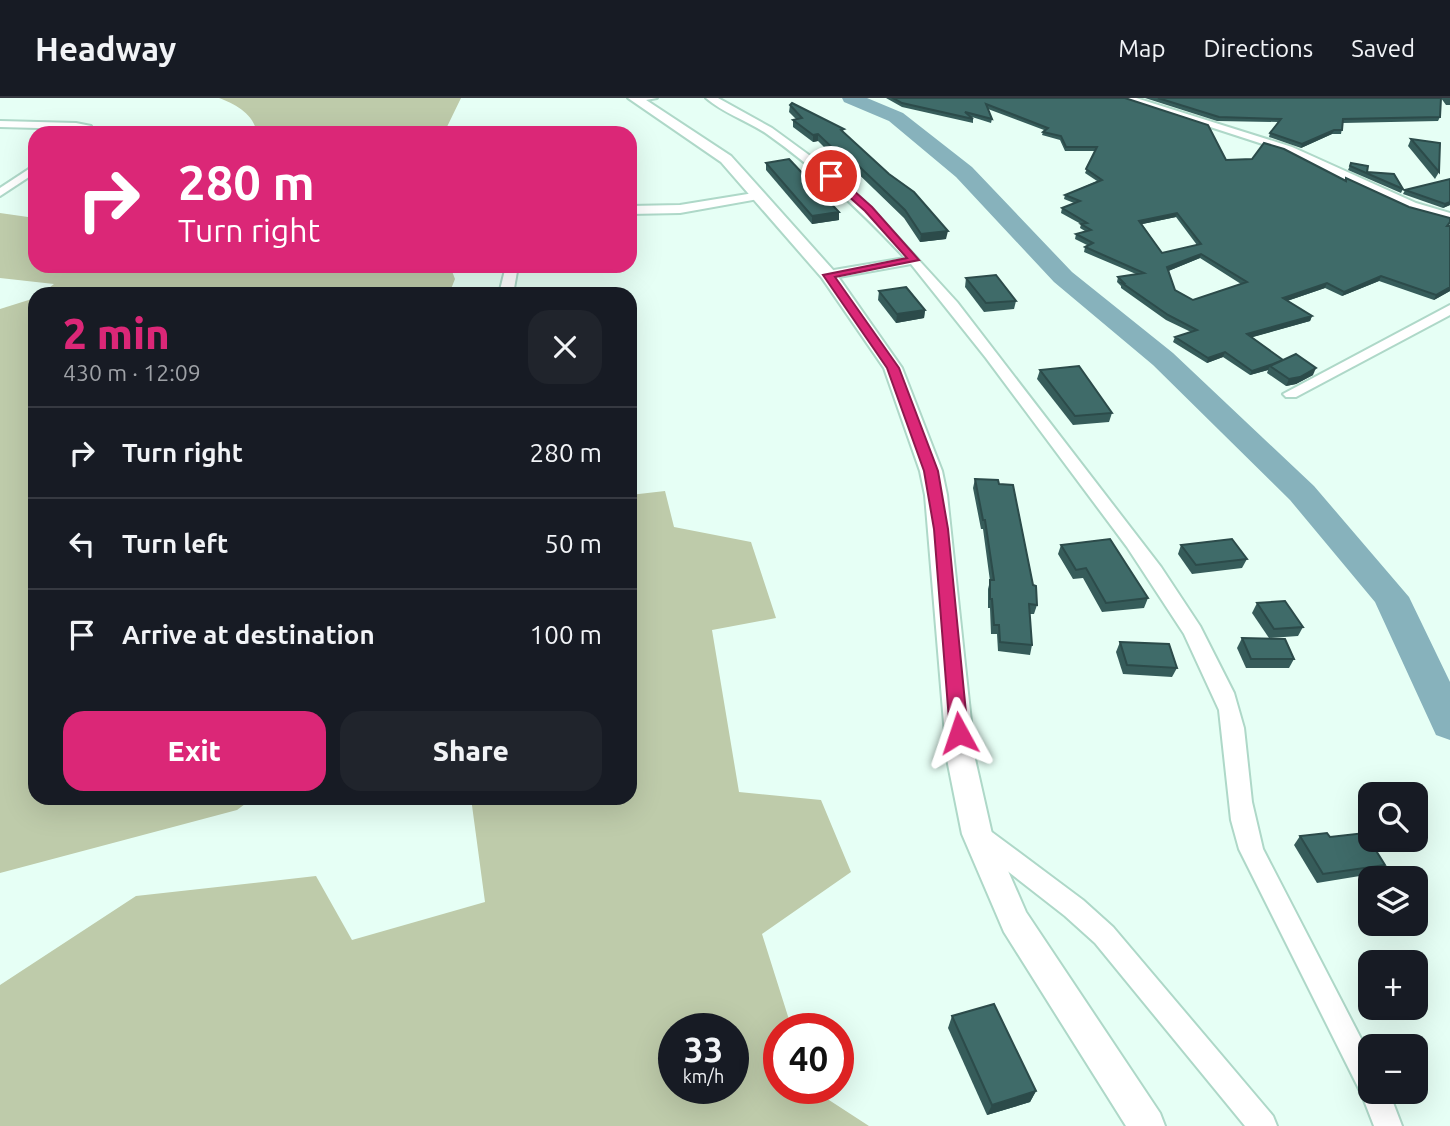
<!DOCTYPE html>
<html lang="en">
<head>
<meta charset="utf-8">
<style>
  :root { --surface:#171b24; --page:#20242c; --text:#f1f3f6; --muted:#9ea1a6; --line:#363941; --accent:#db2777 }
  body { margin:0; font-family:Ubuntu,sans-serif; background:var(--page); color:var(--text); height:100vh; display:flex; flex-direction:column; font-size:26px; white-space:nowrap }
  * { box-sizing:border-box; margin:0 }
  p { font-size:23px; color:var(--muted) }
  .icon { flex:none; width:38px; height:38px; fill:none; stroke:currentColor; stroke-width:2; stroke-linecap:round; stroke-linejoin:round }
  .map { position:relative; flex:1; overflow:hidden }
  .drawer { position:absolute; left:28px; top:189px; width:609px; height:518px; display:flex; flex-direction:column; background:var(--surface); border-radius:21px; box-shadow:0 7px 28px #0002 }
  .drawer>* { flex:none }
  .guide { position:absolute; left:28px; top:28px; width:609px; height:147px; border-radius:21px; box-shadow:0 7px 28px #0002; background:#db2777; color:#fff; overflow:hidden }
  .fabs { position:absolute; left:1358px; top:684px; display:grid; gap:14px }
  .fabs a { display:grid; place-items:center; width:70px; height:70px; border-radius:14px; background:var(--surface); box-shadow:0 7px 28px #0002; font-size:35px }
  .speed { position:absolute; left:658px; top:915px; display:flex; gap:14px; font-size:35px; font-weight:700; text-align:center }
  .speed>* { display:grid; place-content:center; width:91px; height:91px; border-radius:50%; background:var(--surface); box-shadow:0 7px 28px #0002; line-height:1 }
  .speed small { font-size:18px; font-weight:400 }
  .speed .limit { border:10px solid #d22; background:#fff; color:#111 }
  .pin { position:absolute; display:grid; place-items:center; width:60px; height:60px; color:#fff; margin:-30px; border:4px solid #fff; border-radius:50%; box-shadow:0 2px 7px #0007 }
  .me { position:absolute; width:77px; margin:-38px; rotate:355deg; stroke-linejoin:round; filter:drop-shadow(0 0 5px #0008) }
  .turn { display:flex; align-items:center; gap:24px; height:147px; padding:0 35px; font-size:32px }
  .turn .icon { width:91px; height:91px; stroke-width:2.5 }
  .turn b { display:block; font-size:49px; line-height:60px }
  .round { display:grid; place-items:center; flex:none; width:74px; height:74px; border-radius:21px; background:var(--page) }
  .summary { display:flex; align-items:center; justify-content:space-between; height:119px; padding:0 35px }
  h1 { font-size:42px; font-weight:800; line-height:52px; color:var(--accent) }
  .action { display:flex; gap:14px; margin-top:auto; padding:14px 35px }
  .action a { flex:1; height:80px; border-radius:21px; background:var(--accent); color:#fff; font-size:28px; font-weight:800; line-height:80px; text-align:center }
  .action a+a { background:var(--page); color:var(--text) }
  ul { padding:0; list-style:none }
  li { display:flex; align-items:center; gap:21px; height:91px; padding:0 35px; border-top:2px solid var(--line) }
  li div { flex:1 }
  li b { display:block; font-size:26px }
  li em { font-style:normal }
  header { display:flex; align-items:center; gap:42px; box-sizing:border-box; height:98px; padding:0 35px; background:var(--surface); border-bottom:2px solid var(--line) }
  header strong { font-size:33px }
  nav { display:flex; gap:38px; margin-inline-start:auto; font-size:24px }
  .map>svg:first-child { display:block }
</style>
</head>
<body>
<header>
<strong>Headway</strong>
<nav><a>Map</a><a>Directions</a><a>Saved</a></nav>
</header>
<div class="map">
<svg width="1450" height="1028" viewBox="0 0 1450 1028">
  <rect width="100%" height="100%" fill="#e6fff5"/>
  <!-- green -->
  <g fill="#becbaa" fill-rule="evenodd">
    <path d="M219 0H461L444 35H257C254 16 235 6 219 0Z"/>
    <path d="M0 115 35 120V168H450L455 181 449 196H41L54 186 0 180Z"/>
    <path d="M35 200V700H253L237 712 0 775V211Z"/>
    <path d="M665 393 674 429 751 444 776 520 712 532 739 694 821 702 851 774 762 836 792 931H779V990L812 991 869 1028H0V887L136 798 316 778 352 842 485 804 471 700H630V397ZM733 931V990H674V931Z"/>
  </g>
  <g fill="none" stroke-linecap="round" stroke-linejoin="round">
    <!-- river -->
    <path fill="#87b2bc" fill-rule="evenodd" d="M842 0H867L903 15 972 69 1072 174 1173 255 1314 388 1409 499 1450 584V642L1436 637 1375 504 1290 402 1153 267 1054 184 956 79 889 23 844 4Z"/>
    <!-- minor casing -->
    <g stroke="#aed8c8" stroke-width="4">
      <g id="minor">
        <path d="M631 0H657L635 4Z"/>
        <path d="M706 0H718L772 30 824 68 871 110 957 204 1161 469 1200 528 1234 595 1244 630 1252 704 1263 751 1370 958V994H1389L1402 1028H1374L1362 997 1239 751 1231 722 1219 612 1184 536 1127 449 986 260 911 166 828 181 821 177 828 173 905 160C862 114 818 72 767 36 748 23 723 15 706 0Z"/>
        <path d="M1121 0H1136L1292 49 1416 105 1450 115V123L1408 111 1284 53Z"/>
        <path d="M0 23 76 25 91 28 94 35H84L76 31 0 29Z"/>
        <path d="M35 67V75L0 98V90Z"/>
        <path d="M760 94 766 98 764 100 680 115 630 116V108L680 107Z"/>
        <path d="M506 168H518L513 196H499Z"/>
        <path d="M1450 207V217L1296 299H1286L1283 296Z"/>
        <path d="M981 729 989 732 1083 802 1113 829 1273 1018 1277 1028H1245L1095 845 1065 818 973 746 969 739 973 732Z"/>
      </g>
    </g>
    <!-- tertiary casing -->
    <g stroke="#aed8c8" stroke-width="4">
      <path id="tertiary" d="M628 0H643L731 58 834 173 902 270 942 373 947 397 975 661 992 736 1026 814 1160 1015 1165 1028H1126L1004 834 962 736 947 661 925 397 920 373 884 270 822 180 721 64Z"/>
    </g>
    <!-- minor -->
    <use href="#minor" fill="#fff" fill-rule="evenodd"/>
    <!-- tertiary -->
    <use href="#tertiary" fill="#fff" fill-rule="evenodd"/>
  </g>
  <!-- wall -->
  <g fill="#365c5a" fill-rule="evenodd">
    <path d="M886 0H1125L1226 62 1346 83 1409 109 1450 120V126L1448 128 1450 193 1434 202 1379 183 1342 198 1325 190 1287 203 1312 218 1310 223 1252 239 1283 262 1313 277 1296 286 1286 288 1267 275 1268 272 1250 277 1223 259 1207 265 1173 244 1175 239 1191 234 1166 222 1121 190V188L1117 184 1118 179 1136 176 1084 154 1085 149 1089 148 1075 141 1076 136 1085 133 1080 130 1081 126 1061 115 1062 110 1074 105 1064 101 1065 97 1097 83 1085 75 1095 53H1065L1060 42 1042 37 1043 34 1044 32 988 11 992 21 991 25 972 19 973 21V25L902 9ZM1176 119 1197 147 1162 155 1142 126ZM1200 160 1241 186 1193 202 1175 192 1168 173Z"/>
    <path d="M1145 0H1450V7H1446L1441 0 1440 19 1438 23 1343 25 1341 36H1332L1301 50 1269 39 1270 35 1278 24 1217 23Z"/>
    <path d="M790 7 844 34 946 141 920 144 904 120 844 62 838 63 818 43 813 44 793 29V22L796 21 789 14Z"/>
    <path d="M1411 41 1439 74 1435 81 1408 48Z"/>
    <path d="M766 65 839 122 812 126 766 72Z"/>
    <path d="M1351 65 1403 91 1401 95 1348 72Z"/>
    <path d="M1405 92 1450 107 1443 110 1403 96Z"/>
    <path d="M966 180 1016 203 1014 211 984 214 965 189Z"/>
    <path d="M879 193 925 212 924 220 896 225 878 202Z"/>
    <path d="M1040 272 1112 315 1109 324 1073 327 1037 281Z"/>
    <path d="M975 381 1037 507 1034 516H1030L1032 547 1030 557 998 553 997 536H991L990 510H988V491L990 483 983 431H981L973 390Z"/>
    <path d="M1061 447 1148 500 1144 510 1102 514 1083 480 1073 481 1058 456Z"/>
    <path d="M1181 447 1247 461 1242 470 1192 476 1178 456Z"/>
    <path d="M1257 505 1303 529 1298 538 1269 540 1252 515Z"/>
    <path d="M1242 540 1294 561 1289 570H1246L1237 550Z"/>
    <path d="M1120 544 1177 570 1172 579 1123 576 1116 554Z"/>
    <path d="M1300 738 1330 739 1385 767 1378 775 1317 785 1294 747Z"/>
    <path d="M952 918 1036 993 1030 1004 987 1017 948 930Z"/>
  </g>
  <!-- shaded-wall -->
  <g fill="#2c4b4a">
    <path d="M1334 32 1332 36 1301 50 1302 46Z"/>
    <path d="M818 36V43L813 44V37Z"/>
    <path d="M845 55 844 62 838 63 839 56Z"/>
    <path d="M1450 104V107L1443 110 1445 106Z"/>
    <path d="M839 114V122L812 126V118Z"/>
    <path d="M1177 115 1176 119 1138 127 1139 123Z"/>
    <path d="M948 133 946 141 920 144 921 136Z"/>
    <path d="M1201 156 1200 160 1166 174 1167 169Z"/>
    <path d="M1381 178 1379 183 1342 198 1344 194Z"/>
    <path d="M1327 185 1325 190 1281 205 1283 200Z"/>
    <path d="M1450 189V193L1434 202 1436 197Z"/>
    <path d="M925 212 924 220 896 225 897 216Z"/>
    <path d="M1312 218 1310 223 1246 241 1247 236Z"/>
    <path d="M1225 254 1223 259 1207 265 1208 260Z"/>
    <path d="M1270 268 1268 272 1250 277 1252 273Z"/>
    <path d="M1316 270 1313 277 1296 286 1286 288 1289 281Z"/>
    <path d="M1036 993 1030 1004 987 1017 992 1007Z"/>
  </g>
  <!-- building -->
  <g fill="#3f6b69" stroke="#2c4b4a" stroke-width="2" fill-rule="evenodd">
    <path d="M893 0H1125L1208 27 1226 62 1252 61 1264 45 1284 51 1346 83V80L1409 109 1450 120V124L1447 128H1450V189L1436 197 1381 178 1344 194 1327 185 1283 200 1312 218 1247 236 1283 262 1273 266 1252 273 1225 254 1208 260 1175 239 1197 232 1168 217 1122 185H1124L1118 179 1144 175 1085 149 1093 145 1076 136 1091 132 1081 126 1087 125 1062 110 1080 103 1065 97 1102 82 1086 71 1097 49H1066L1061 38 1043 34 1048 30 986 6 992 21 965 14 973 21 902 5ZM1177 115 1201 146 1162 155 1139 123ZM1201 156 1247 184 1193 202 1175 192 1167 169Z"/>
    <path d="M1158 0H1441L1440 19 1343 21 1342 32H1334L1302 46 1270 35 1281 21 1219 19Z"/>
    <path d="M792 5 844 31 841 32 889 76 914 94 948 133 921 136 905 112 845 55 839 56 818 36 813 37 793 22 802 20 790 7Z"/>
    <path d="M1411 41 1440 45 1439 74Z"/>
    <path d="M789 61 839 114 812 118 766 65Z"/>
    <path d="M1351 65 1368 68 1367 74 1394 76 1403 91 1350 68Z"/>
    <path d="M1450 81V104L1445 106 1405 92Z"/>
    <path d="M996 177 1016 203 986 205 966 180Z"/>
    <path d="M906 189 925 212 897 216 879 193Z"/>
    <path d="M1296 256 1316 270 1300 279 1289 281 1270 268Z"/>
    <path d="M1079 268 1112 315 1075 318 1040 272Z"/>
    <path d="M975 381 998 382 999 386 1013 387 1033 487 1036 488 1037 507 1029 506 1032 547 1000 544 999 527H994L992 501H990V482H994L985 422H983Z"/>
    <path d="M1110 441 1148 500 1106 505 1086 470 1076 472 1061 447Z"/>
    <path d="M1232 441 1247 461 1196 467 1181 447Z"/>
    <path d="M1285 503 1303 529 1274 531 1257 505Z"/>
    <path d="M1242 540 1285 541 1294 561H1251Z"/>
    <path d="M1120 544 1169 546 1177 570 1127 567Z"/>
    <path d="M1327 735 1330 739 1365 735 1385 767 1323 776 1300 738Z"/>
    <path d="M994 906 1036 993 992 1007 952 918Z"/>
  </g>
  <!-- route -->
  <path fill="#db2777" stroke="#8e194d" stroke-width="2" d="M828 76H835L872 109 919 162 835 179 899 270 938 373 948 431 968 635 965 640H953L950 635 934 431 924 373 887 270 823 177 907 160 865 113 828 80Z"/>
</svg>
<div class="fabs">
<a><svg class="icon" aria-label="search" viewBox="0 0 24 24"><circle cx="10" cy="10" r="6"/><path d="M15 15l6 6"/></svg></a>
<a><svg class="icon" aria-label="layers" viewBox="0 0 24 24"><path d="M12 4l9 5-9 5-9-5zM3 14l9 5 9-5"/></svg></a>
<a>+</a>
<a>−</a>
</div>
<div class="speed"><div>33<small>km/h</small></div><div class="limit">40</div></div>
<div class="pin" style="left:831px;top:78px;background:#d93025"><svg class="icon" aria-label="arrive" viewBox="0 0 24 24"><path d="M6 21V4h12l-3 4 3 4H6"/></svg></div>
<svg class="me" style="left:959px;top:635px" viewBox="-20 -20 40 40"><path d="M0-17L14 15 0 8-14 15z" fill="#db2777" stroke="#fff" stroke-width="4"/></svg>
<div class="guide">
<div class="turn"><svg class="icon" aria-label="right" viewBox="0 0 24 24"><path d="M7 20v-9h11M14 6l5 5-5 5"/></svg><div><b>280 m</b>Turn right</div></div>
</div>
<section class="drawer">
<div class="summary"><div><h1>2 min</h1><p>430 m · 12:09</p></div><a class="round"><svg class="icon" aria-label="close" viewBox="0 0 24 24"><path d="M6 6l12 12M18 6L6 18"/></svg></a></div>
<ul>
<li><svg class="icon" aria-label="right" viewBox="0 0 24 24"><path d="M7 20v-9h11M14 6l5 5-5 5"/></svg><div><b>Turn right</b></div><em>280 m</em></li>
<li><svg class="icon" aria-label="left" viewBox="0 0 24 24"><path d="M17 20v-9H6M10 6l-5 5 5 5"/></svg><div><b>Turn left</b></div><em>50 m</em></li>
<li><svg class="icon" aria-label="arrive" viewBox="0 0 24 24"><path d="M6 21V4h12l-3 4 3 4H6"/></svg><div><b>Arrive at destination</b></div><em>100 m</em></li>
</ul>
<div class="action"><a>Exit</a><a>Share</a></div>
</section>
</div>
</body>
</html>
